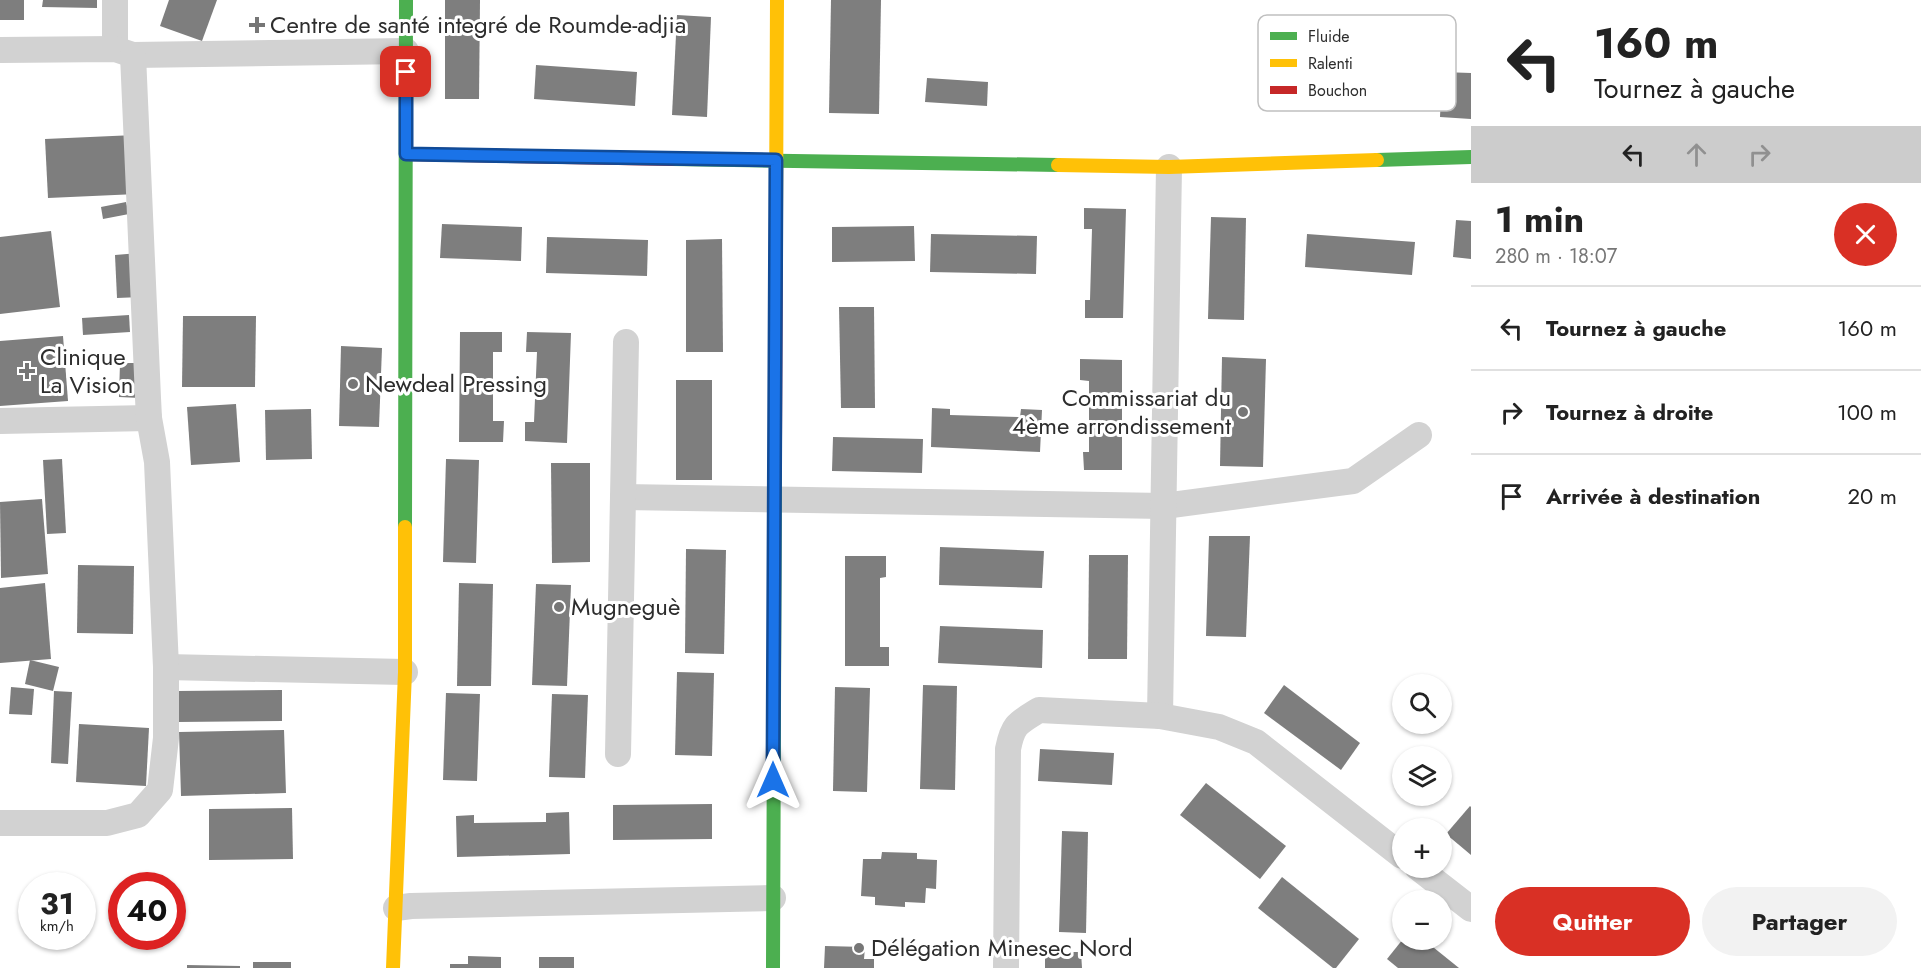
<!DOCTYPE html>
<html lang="fr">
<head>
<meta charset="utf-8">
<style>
  :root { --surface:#fff; --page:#f2f2f2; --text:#222; --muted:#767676; --line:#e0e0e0; --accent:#d93025 }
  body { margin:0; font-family:Jost,sans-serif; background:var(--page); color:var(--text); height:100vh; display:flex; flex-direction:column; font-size:22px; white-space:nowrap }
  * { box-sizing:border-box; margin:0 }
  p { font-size:20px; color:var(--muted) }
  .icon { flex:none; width:33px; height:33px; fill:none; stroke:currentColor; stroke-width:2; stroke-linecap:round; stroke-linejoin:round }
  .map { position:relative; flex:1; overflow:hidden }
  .sheet { display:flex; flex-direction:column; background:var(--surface); width:450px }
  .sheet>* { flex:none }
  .banner { background:#fff; color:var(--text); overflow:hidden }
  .fabs { position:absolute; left:1392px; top:674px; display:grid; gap:12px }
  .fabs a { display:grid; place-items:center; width:60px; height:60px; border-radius:50%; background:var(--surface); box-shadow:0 2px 4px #0004; font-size:30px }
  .speed { position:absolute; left:18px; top:872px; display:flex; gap:12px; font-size:30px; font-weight:700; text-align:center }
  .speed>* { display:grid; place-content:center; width:78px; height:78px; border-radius:50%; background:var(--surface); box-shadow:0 2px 4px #0004; line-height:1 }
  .speed small { font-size:15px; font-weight:400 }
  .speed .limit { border:9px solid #d22; background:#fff; color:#111 }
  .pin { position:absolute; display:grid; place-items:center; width:51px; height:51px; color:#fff; margin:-26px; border-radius:12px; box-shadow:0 3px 9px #0006 }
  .me { position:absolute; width:66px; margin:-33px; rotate:0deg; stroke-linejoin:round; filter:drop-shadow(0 0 4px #0008) }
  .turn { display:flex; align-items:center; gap:21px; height:126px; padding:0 24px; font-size:27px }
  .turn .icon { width:78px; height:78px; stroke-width:2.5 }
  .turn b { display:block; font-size:42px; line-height:51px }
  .lanes { display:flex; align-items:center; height:57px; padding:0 24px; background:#0003; justify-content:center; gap:30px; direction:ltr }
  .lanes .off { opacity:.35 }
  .round { display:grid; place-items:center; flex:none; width:63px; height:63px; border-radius:32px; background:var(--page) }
  .overview { display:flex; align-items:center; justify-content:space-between; height:102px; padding:0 24px }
  h1 { font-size:36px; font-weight:700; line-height:45px }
  .primary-button { display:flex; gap:12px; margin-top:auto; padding:12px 24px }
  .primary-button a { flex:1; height:69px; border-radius:36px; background:var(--accent); color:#fff; font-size:24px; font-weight:700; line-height:69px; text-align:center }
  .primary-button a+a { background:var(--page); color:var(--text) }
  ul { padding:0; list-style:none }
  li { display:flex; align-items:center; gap:18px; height:84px; padding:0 24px; border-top:2px solid var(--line) }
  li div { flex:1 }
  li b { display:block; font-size:22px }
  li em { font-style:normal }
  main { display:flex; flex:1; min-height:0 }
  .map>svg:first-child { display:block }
</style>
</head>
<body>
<main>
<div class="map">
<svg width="1471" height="968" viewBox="0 0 1471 968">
  <rect width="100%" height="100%" fill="#fff"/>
  <!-- building -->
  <g fill="#7e7e7e">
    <rect x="0" y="0" width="24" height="20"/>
    <path d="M43 0H97V8L42 7Z"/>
    <path d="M169 0H217L202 41 160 26Z"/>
    <path d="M445 0H480L479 99H445Z"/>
    <path d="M831 0H881L879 114 829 113Z"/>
    <path d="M677 15 711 17 707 117 672 115Z"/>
    <path d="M536 65 637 72 635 106 534 99Z"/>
    <path d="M1442 72 1471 73V119L1440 117Z"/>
    <path d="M927 78 988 82 987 106 925 102Z"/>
    <path d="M135 135 137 194 48 198 45 139Z"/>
    <path d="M126 202 129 214 103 219 101 207Z"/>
    <path d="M1084 208 1126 209 1123 318H1085V300H1090L1092 229H1084Z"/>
    <path d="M1211 217 1246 218 1244 320 1208 319Z"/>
    <path d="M1456 220 1471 221V259L1453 257Z"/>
    <path d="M442 224 522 227 521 261 440 258Z"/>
    <path d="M914 226 915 261 832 262V227Z"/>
    <path d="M51 231 60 307 0 314V237Z"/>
    <path d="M931 234 1037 236 1036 274 930 272Z"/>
    <path d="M1307 234 1415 242 1412 275 1305 267Z"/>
    <path d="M547 237 648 240 647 276 546 273Z"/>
    <path d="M722 239 723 352H686V240Z"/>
    <path d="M139 253 141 297 117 298 115 255Z"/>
    <path d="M839 307H874L875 408H841Z"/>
    <path d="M129 315 130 332 83 335 82 318Z"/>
    <path d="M183 316H256L255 387H182Z"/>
    <path d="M460 332H502V352H493V421H504L503 442H459Z"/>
    <path d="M527 332 571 333 567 443 525 441V422H534L537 352H526Z"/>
    <path d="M63 336 68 401 0 406V341Z"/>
    <path d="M341 346 382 348 379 427 339 426Z"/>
    <path d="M1222 357 1266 359 1263 467 1220 466Z"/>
    <path d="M1080 359 1122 360V470H1084L1083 452H1089V381L1080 380Z"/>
    <path d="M120 363H142L140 398 119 397Z"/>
    <rect x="676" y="380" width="36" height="100"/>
    <path d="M236 404 240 462 191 465 187 407Z"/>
    <path d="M932 408 950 409V415L1020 417 1021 409 1042 410 1040 452 931 447Z"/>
    <path d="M311 409 312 459 266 460 265 410Z"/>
    <path d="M833 437 923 439 922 473 832 471Z"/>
    <path d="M62 459 66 533 47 534 43 460Z"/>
    <path d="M446 459 479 460 476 563 443 562Z"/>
    <path d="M551 463H590V562L552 563Z"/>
    <path d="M42 499 48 574 1 578 0 502Z"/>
    <path d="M1209 536H1250L1246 637 1206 636Z"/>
    <path d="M940 547 1044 551 1042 588 939 585Z"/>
    <path d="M686 549 726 550 724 654 685 653Z"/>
    <path d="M1089 555H1128L1127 659H1088Z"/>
    <path d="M845 556H886V577L880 578V647H889V666H845Z"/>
    <path d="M78 565 134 566 133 634 77 633Z"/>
    <path d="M45 583 51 659 0 663V588Z"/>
    <path d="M459 583 493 584 491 686H457Z"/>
    <path d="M536 584 571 585 567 686 532 685Z"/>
    <path d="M940 626 1043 630 1042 668 938 663Z"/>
    <path d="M30 660 59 667 53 691 25 684Z"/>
    <path d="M677 672 714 673 712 756 675 755Z"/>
    <path d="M923 685 957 686 955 790 920 789Z"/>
    <path d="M1284 685 1360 743 1341 770 1264 713Z"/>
    <path d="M11 687 34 689 32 715 9 714Z"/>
    <path d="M835 687 870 688 867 792 833 791Z"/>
    <path d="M282 690V721L177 722V691Z"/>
    <path d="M54 691 72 692 68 764 51 763Z"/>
    <path d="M446 693 480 694 477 781 443 780Z"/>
    <path d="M552 694 588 695 585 778 549 777Z"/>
    <path d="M79 724 149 728 146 786 76 782Z"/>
    <path d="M284 730 286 793 181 796 179 732Z"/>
    <path d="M1040 749 1114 753 1112 785 1038 781Z"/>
    <path d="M1206 783 1286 846 1260 879 1180 815Z"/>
    <path d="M712 804V839L613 840V805Z"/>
    <path d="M1470 806 1471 807V855L1446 834Z"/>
    <path d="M292 808 293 859 209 860V809Z"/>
    <path d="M569 812 570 854 457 857 456 816 474 815V823L546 822V813Z"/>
    <path d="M1062 831 1088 832 1086 933 1059 932Z"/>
    <path d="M882 852 917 853V859L937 860 936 889 926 888 925 903 905 902V907L875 905V897L861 896 863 859H881Z"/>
    <path d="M1282 877 1359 939 1336 968H1333L1258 908Z"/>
    <path d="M1403 939H1423L1459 968H1398L1387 959Z"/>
    <path d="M825 946 865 947 864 959H874V968H824Z"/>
    <path d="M1045 952H1081L1082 968H1045Z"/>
    <path d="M468 956 501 957V968H450V964H468Z"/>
    <rect x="539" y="957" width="35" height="11"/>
    <rect x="253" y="962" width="38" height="6"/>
    <path d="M187 965 240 966V968H187Z"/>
  </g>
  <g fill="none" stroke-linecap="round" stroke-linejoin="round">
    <!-- street -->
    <g stroke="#d2d2d2" stroke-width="26">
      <path d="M115 49V0"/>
      <path d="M0 50 115 49 133 55 406 51"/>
      <path d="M0 421 149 418"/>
      <path d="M623 497 1164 506 1353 481 1419 435"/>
      <path d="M166 667 405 672"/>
      <path d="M1160 716 1169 167"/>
      <path d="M618 754 626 342"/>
      <path d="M0 823H107L138 815 160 790 166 738V667L157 462 149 418 148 398 133 55"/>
      <path d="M1417 867 1471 909"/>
      <path d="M396 908 411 906 773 898"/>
      <path d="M1006 968 1008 749C1013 724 1018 723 1039 710L1160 716 1219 727 1256 742 1402 856"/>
    </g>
    <!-- fast -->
    <g stroke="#4caf50" stroke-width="14">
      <path d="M672 159 1058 165"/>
      <path d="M1377 160 1471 157"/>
      <path d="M405 527 406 0"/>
      <path d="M773 968 775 445"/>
    </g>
    <!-- slow -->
    <g stroke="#ffc107" stroke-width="14">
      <path d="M1058 165 1169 167 1377 160"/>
      <path d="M776 215 777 0"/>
      <path d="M393 968 405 672V527"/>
    </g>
    <!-- jam -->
    <g stroke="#c62828" stroke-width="14">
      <path d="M406 154 672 159"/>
      <path d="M775 445 776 215"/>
    </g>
  </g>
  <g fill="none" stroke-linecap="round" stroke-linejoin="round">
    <!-- route casing -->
    <g stroke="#114b97" stroke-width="15">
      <path id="route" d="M406 72V154L776 160 773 780"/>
    </g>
    <!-- route -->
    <use href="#route" stroke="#1a73e8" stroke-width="10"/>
  </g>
  <!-- markers -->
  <g fill="#767676" stroke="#fff" stroke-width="2">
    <path d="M254 16h6v6h6v6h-6v6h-6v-6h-6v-6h6z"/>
    <path d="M24 362h6v6h6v6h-6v6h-6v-6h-6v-6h6z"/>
    <circle cx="353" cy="384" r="6"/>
    <circle cx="1243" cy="412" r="6"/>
    <circle cx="559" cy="607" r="6"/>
    <circle cx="859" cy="948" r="6"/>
  </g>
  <g text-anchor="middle" stroke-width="6" stroke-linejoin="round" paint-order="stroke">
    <!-- poi labels -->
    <g font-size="24" fill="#2d2d2d" stroke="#fff" text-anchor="start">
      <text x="270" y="33">Centre de santé integré de Roumde-adjia</text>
      <text x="40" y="365">Clinique<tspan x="40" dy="28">La Vision</tspan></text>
      <text x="365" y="392">Newdeal Pressing</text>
      <text x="1231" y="406" text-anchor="end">Commissariat du<tspan x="1231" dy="28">4ème arrondissement</tspan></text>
      <text x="571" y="615">Mugneguè</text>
      <text x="871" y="956">Délégation Minesec Nord</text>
    </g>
  </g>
  <!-- legend -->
  <rect x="1258" y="15" width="198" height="96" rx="9" fill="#fff" stroke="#c0c0c0" stroke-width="1.5"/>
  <rect x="1270" y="32" width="27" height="8" fill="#4caf50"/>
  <rect x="1270" y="59" width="27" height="8" fill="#ffc107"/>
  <rect x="1270" y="86" width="27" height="8" fill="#c62828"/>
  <g font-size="16" fill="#2d2d2d">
    <text x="1308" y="42">Fluide</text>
    <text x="1308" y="69">Ralenti</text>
    <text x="1308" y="96">Bouchon</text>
  </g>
</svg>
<div class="fabs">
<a><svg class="icon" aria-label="search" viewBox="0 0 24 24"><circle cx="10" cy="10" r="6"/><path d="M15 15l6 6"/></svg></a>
<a><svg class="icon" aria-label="layers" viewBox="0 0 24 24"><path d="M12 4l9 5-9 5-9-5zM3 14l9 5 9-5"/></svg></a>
<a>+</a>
<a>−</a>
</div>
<div class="speed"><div>31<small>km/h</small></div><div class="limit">40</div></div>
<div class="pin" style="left:406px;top:72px;background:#d93025"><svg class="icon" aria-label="arrive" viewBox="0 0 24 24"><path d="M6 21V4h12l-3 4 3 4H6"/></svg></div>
<svg class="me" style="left:773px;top:780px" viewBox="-20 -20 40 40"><path d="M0-17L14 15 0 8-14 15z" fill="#1a73e8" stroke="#fff" stroke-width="4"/></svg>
</div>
<section class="sheet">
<div class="banner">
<div class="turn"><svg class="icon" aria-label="left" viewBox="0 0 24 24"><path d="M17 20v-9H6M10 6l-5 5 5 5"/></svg><div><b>160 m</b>Tournez à gauche</div></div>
<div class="lanes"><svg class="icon" aria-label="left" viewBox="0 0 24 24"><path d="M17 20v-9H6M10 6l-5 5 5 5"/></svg><svg class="icon off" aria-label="ahead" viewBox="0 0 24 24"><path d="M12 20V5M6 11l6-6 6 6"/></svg><svg class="icon off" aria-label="right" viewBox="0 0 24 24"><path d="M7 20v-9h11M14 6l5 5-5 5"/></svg></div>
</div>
<div class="overview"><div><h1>1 min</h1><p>280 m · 18:07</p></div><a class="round" style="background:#d93025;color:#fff"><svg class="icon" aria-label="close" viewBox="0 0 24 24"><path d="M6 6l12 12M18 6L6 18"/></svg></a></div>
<ul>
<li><svg class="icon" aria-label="left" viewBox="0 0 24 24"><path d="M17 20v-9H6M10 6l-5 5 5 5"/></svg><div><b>Tournez à gauche</b></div><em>160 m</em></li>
<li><svg class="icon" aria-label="right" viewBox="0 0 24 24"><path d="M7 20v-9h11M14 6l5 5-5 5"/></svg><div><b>Tournez à droite</b></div><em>100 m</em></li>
<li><svg class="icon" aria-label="arrive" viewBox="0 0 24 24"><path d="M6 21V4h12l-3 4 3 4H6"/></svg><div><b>Arrivée à destination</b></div><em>20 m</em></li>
</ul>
<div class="primary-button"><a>Quitter</a><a>Partager</a></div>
</section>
</main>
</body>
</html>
